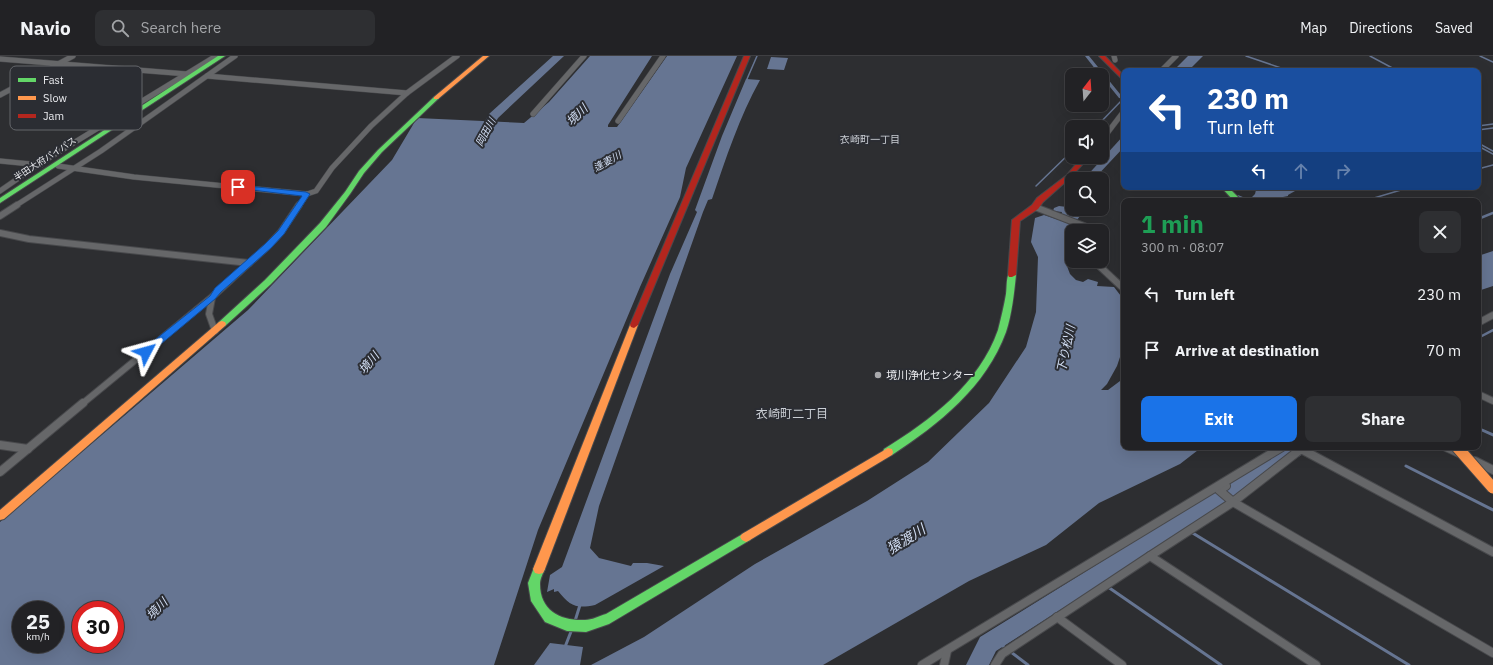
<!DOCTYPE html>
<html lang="en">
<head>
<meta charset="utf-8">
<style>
  :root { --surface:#222225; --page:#2e2f32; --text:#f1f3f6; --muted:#a2a4a7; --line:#3f3f42; --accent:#1a73e8 }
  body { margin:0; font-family:"IBM Plex Sans","Noto Sans JP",sans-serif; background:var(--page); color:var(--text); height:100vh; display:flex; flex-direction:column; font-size:15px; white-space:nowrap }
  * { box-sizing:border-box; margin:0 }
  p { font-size:13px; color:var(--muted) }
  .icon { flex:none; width:22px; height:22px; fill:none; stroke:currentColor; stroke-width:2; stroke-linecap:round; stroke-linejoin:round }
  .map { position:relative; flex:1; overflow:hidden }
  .sheet { position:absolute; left:1121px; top:142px; width:360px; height:252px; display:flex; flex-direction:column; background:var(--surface); border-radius:8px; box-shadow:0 4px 16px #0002,0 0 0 1px var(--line) }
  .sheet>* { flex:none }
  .guide { position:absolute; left:1121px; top:12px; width:360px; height:122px; border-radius:8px; box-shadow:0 4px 16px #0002,0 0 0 1px var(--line); background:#1a4fa0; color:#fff; overflow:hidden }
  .needle { width:26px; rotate:17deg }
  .tools { position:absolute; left:1065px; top:12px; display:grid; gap:8px }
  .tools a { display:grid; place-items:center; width:44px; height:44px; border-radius:8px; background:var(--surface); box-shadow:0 4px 16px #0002,0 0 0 1px var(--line); font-size:20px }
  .speed { position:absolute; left:12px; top:545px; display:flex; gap:8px; font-size:20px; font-weight:700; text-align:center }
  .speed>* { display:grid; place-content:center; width:52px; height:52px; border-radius:50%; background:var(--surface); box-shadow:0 4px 16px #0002,0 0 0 1px var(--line); line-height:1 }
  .speed small { font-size:10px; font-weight:400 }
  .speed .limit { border:6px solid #d22; background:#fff; color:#111 }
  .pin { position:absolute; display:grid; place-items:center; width:34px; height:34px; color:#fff; margin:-17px; border-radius:8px; box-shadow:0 2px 6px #0006 }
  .me { position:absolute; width:44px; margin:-22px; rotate:51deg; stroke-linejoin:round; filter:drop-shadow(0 0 3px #0008) }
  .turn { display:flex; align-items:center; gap:14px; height:84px; padding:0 20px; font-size:18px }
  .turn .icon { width:52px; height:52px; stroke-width:2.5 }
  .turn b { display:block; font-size:28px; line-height:34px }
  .lanes { display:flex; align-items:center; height:38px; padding:0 20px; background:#0003; justify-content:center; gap:20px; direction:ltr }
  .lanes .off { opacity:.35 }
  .round { display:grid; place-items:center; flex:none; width:42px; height:42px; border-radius:8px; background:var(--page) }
  .overview { display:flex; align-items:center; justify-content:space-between; height:68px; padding:0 20px }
  h1 { font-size:24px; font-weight:700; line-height:30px; color:#1e9e55 }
  .cta { display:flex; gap:8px; margin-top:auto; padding:8px 20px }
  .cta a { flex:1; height:46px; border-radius:8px; background:var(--accent); color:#fff; font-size:16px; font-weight:700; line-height:46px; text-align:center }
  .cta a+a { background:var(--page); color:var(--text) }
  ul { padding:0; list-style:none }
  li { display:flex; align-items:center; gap:12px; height:56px; padding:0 20px }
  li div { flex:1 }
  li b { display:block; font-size:15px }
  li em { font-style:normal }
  header { display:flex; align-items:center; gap:24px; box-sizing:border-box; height:56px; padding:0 20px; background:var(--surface); border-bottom:1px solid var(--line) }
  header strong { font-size:19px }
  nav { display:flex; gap:22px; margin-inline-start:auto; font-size:14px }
  .search { width:280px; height:36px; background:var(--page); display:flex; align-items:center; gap:10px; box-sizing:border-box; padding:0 14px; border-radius:8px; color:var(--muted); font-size:15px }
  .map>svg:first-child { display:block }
</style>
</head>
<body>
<header>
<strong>Navio</strong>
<div class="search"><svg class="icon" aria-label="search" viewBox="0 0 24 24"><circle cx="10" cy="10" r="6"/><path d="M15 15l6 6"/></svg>Search here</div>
<nav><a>Map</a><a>Directions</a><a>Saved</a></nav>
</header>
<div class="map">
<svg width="1493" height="609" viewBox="0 0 1493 609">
  <rect width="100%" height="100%" fill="#2d2e31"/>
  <!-- water -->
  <g fill="#667592" fill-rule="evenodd">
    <path d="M590 0H652L608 69V71H617L667 0H737L686 112 680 141 640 231 538 474 494 609H0V466L248 254 392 104 417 62 524 67 549 46ZM21 554H55V588H21ZM81 554H115V588H81Z"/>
    <path d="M1085 0H1089L1120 38 1124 40V43L1119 42 1102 21V19H1100Z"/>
    <path d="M1188 0H1203L1188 15H1173Z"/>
    <path d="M771 1 788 2 784 14 767 13Z"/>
    <path d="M746 23 760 24C739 62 726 102 712 143L708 144 703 156 599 450 590 492 599 502 631 510 633 507H647L664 510 595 549C576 553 570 550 558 535L554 536V533L547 536 550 519 562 511 670 218 697 156 695 154 722 80Z"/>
    <path d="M1124 79V91L1094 123H1084Z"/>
    <path d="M1252 131H1302L1288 139V140L1283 141 1280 145H1230L1238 139 1250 144 1248 141H1252L1255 138 1256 134Z"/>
    <path d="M1072 145V153H1086L1066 177 1065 205 1070 218 1076 224 1083 226 1088 223 1098 226 1097 230 1114 231 1124 244V289L1117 310 1107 328 1101 334H1108L1124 322V391H1202L1180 408 1099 447 1046 489 969 525 823 609H591L644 581 755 508 867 445 928 406 989 347 1026 291 1036 256 1038 201 1031 186 1035 162 1044 159 1059 164 1062 156 1053 155 1054 152 1059 150 1067 151 1064 148 1066 146 1071 147Z"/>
    <path d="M1493 195V230L1478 235V200Z"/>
    <path d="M550 587 583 591 580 609H534Z"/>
  </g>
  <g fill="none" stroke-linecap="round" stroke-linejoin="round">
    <!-- stream-far2 -->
    <g stroke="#667592" stroke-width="1.5">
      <path d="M1246 0 1290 15"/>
      <path d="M1370 0 1398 15"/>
      <path d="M1480 0 1493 6"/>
      <path d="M748 25 747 23 757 0"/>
      <path d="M1478 70 1493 68"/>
      <path d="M1096 71 1123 43"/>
      <path d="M1478 74 1493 72"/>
      <path d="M1478 87 1493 95"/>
      <path d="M1478 90 1493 98"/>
      <path d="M1478 113 1493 109"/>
      <path d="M1036 130 1072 95"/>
      <path d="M1364 145 1411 131"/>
    </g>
    <!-- stream-far1 -->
    <g stroke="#667592" stroke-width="2.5">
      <path d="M1478 163 1493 157"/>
      <path d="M1478 282 1493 274"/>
    </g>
    <!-- stream -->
    <g stroke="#667592" stroke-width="3">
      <path d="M1482 374 1493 379"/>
      <path d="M1406 410 1493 454"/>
      <path d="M1179 469 1186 473"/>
      <path d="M1191 476 1409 609"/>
      <path d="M1095 522 1104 528"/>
      <path d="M1108 531 1221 609"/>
      <path d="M575 565 580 549"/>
      <path d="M995 584 1028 609"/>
      <path d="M565 591 572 573"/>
    </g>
    <!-- river -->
    <g fill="#667592" fill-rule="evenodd">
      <path d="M553 0H564L498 62 485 85H477L475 83 489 58Z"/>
      <path d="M1286 391H1305L1306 393 1303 398 996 595 989 609H966L980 581Z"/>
    </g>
    <!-- street-far2 casing -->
    <g stroke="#48494c" stroke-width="6">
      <g id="street-far2">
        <path d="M1114 0 1115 4"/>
        <path d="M0 3 187 18"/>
        <path d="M1161 15 1176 0"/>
        <path d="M207 20 407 37"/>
        <path d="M0 39 73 0"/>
        <path d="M533 58 584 0"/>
        <path d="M618 65 663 0"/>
        <path d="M1102 84 1124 55"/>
        <path d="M0 105 41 109"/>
        <path d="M58 110 134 121 307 138 316 135 332 112 371 70 407 37 457 0"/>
        <path d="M0 135 39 108 216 0"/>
        <path d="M15 150 101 95 235 0"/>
        <path d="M299 150 307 138"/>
      </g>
    </g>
    <!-- street-far1 casing -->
    <g stroke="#48494c" stroke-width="8">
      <g id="street-far1">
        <path d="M1035 151 1084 170 1079 175"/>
        <path d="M0 160 17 149"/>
        <path d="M0 177 29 183 249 207"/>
        <path d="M1094 205 1124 233"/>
        <path d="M212 242 209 258 215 275"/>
        <path d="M1478 267 1493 259"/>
        <path d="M1478 338 1493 345"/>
        <path d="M82 348 212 241 268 190 281 176 299 149"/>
      </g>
    </g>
    <!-- street casing -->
    <g stroke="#48494c" stroke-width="10">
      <g id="street">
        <path d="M0 389 28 393"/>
        <path d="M1446 391 1459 397"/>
        <path d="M1475 405 1493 414"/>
        <path d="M0 416 83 347"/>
        <path d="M1226 430 1219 434 1233 446 1301 393 1493 496"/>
        <path d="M1150 500 1233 446 1493 597"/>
        <path d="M1057 561 1122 609"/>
        <path d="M922 609 1282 391"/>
        <path d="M944 609 947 595"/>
        <path d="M995 609 1002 598 1150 500 1316 609"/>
      </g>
    </g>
    <!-- fast casing -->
    <g stroke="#48494c" stroke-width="2">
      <g id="fast">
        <path d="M218 0H225L0 147V142Z"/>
        <path d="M434 41 439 42 382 96 364 117 350 138 326 171 271 228 225 270H219L218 268 219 266 265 224 320 167 345 136 359 115 378 94Z"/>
        <path d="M1221 131H1228L1242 145H1234Z"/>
        <path d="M1009 217H1012L1016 219C1014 238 1012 258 1006 276 986 331 939 368 892 399H884L883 396 884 393C931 364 979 328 998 274 1001 262 1004 250 1006 238 1007 231 1006 223 1009 217Z"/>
        <path d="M746 476 750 478 752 481 750 484 609 568 586 576 567 575 545 566 531 545 528 527 535 509 539 508 543 509 545 513C543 517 540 523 540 528 540 555 561 565 585 564 592 564 599 560 606 558Z"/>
      </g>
    </g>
    <!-- slow casing -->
    <g stroke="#48494c" stroke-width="2">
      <g id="slow">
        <path d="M483 0H489L438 43H434V41Z"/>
        <path d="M222 265 225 266 226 268 225 270 4 463 0 464V454L219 266Z"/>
        <path d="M634 266 638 269 545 513 543 517 539 518 535 517 533 513 630 269Z"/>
        <path d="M888 392 892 393 893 396 892 399 750 484 746 486 742 484 740 481 742 478Z"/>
      </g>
    </g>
    <!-- jam casing -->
    <g stroke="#48494c" stroke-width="2">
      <g id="jam">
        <path d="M744 0H750L638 269 634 272 631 271 630 269Z"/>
        <path d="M1099 0H1105L1124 20V25Z"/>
        <path d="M1082 101H1089L1071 121 1043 146 1038 153 1020 165 1016 219 1012 221H1009L1008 219 1012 164 1032 149 1037 142 1067 119Z"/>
      </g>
    </g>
    <!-- street-far2 -->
    <use href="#street-far2" stroke="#666769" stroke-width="5"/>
    <!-- street-far1 -->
    <use href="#street-far1" stroke="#666769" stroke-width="6"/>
    <!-- street -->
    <use href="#street" stroke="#666769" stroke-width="8"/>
    <!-- fast -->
    <use href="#fast" fill="#63d668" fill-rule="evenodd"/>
    <!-- slow -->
    <use href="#slow" fill="#ff974d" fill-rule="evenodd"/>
    <!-- jam -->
    <use href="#jam" fill="#b3261e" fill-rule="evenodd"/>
    <!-- slow-bridge casing -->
    <g stroke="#48494c" stroke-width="13" stroke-linecap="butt">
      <path id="slow-bridge" d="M1457 391 1493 432"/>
    </g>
    <!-- slow-bridge -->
    <use href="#slow-bridge" stroke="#ff974d" stroke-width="11"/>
  </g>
  <!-- route -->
  <path fill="#1a73e8" stroke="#114b97" d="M238 129 306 136 310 138 284 178 271 192 221 236 215 243 149 298H142L141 296 142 294 210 240 215 232 265 188 278 175 302 140 235 132 234 131Z"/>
  <!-- markers -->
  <circle fill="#a8a9ac" stroke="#2b2d33" stroke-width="1.5" cx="878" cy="319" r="4"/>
  <g text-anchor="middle" stroke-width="4" stroke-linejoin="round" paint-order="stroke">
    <!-- far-street labels -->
    <g font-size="9" fill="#eaebef" stroke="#2b2d33">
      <text transform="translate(45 103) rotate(-33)" y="3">半田大府パイパス</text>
    </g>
    <!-- far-water labels -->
    <g font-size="10" font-style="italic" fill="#d2def4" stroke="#2b2d33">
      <text transform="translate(485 76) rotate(-62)" y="4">岡田川</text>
      <text transform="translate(607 105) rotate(-29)" y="4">逢妻川</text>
    </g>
    <!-- far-neighbourhood labels -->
    <g font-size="10" fill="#c9cdd3" stroke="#2b2d33">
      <text x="870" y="87">衣崎町一丁目</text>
    </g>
    <!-- poi labels -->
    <g font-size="11" fill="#eaebef" stroke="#2b2d33" text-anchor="start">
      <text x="886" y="323">境川浄化センター</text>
    </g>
    <!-- water labels -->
    <g font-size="12" font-style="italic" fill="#d2def4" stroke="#2b2d33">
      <text transform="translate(577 59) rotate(-44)" y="4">境川</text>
      <text transform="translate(1066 293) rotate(-78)" y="4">下り松川</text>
      <text transform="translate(369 307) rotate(-50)" y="4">境川</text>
      <text transform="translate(157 553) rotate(-45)" y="4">境川</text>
    </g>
    <!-- neighbourhood labels -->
    <g font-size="12" fill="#c9cdd3" stroke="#2b2d33">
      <text x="792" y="362">衣崎町二丁目</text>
    </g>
    <!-- near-water labels -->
    <g font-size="14" font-style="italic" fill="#d2def4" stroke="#2b2d33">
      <text transform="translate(906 483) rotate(-32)" y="5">猿渡川</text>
    </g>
  </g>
  <!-- legend -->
  <rect x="10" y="10" width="132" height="64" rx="6" fill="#2b2d33" stroke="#64666b" stroke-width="1"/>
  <rect x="18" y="22" width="18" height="4" fill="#63d668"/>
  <rect x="18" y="40" width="18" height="4" fill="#ff974d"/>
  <rect x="18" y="58" width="18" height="4" fill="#b3261e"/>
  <g font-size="11" fill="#eaebef">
    <text x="43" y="28">Fast</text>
    <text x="43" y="46">Slow</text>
    <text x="43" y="64">Jam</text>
  </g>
</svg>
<div class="tools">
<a><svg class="needle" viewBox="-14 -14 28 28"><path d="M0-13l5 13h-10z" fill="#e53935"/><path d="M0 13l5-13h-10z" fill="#a2a4a7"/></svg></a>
<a><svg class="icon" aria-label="sound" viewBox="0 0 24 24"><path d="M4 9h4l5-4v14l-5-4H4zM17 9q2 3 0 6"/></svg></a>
<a><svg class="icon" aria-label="search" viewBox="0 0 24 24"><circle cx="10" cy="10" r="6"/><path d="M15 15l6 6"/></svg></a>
<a><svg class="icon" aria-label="layers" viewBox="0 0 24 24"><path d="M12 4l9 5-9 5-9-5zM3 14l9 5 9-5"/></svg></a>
</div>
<div class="speed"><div>25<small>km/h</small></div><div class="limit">30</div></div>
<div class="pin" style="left:238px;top:131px;background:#d93025"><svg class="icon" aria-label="arrive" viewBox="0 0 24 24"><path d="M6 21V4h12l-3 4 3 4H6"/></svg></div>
<svg class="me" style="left:146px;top:296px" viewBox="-20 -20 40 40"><path d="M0-17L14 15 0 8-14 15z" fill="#1a73e8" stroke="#fff" stroke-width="4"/></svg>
<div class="guide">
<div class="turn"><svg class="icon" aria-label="left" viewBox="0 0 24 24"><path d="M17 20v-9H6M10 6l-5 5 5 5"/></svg><div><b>230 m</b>Turn left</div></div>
<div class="lanes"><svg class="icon" aria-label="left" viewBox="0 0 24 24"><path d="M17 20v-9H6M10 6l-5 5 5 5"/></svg><svg class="icon off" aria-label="ahead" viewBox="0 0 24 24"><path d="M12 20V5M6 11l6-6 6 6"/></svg><svg class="icon off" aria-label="right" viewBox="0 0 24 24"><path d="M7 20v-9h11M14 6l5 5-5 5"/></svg></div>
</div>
<section class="sheet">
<div class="overview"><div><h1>1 min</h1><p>300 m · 08:07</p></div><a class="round"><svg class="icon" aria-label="close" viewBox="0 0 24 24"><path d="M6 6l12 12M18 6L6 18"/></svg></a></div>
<ul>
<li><svg class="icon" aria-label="left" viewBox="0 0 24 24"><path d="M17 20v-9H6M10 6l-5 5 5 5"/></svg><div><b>Turn left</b></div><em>230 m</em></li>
<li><svg class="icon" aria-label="arrive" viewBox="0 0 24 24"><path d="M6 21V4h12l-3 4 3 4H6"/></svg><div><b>Arrive at destination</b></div><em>70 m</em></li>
</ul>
<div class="cta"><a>Exit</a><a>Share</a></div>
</section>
</div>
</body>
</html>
